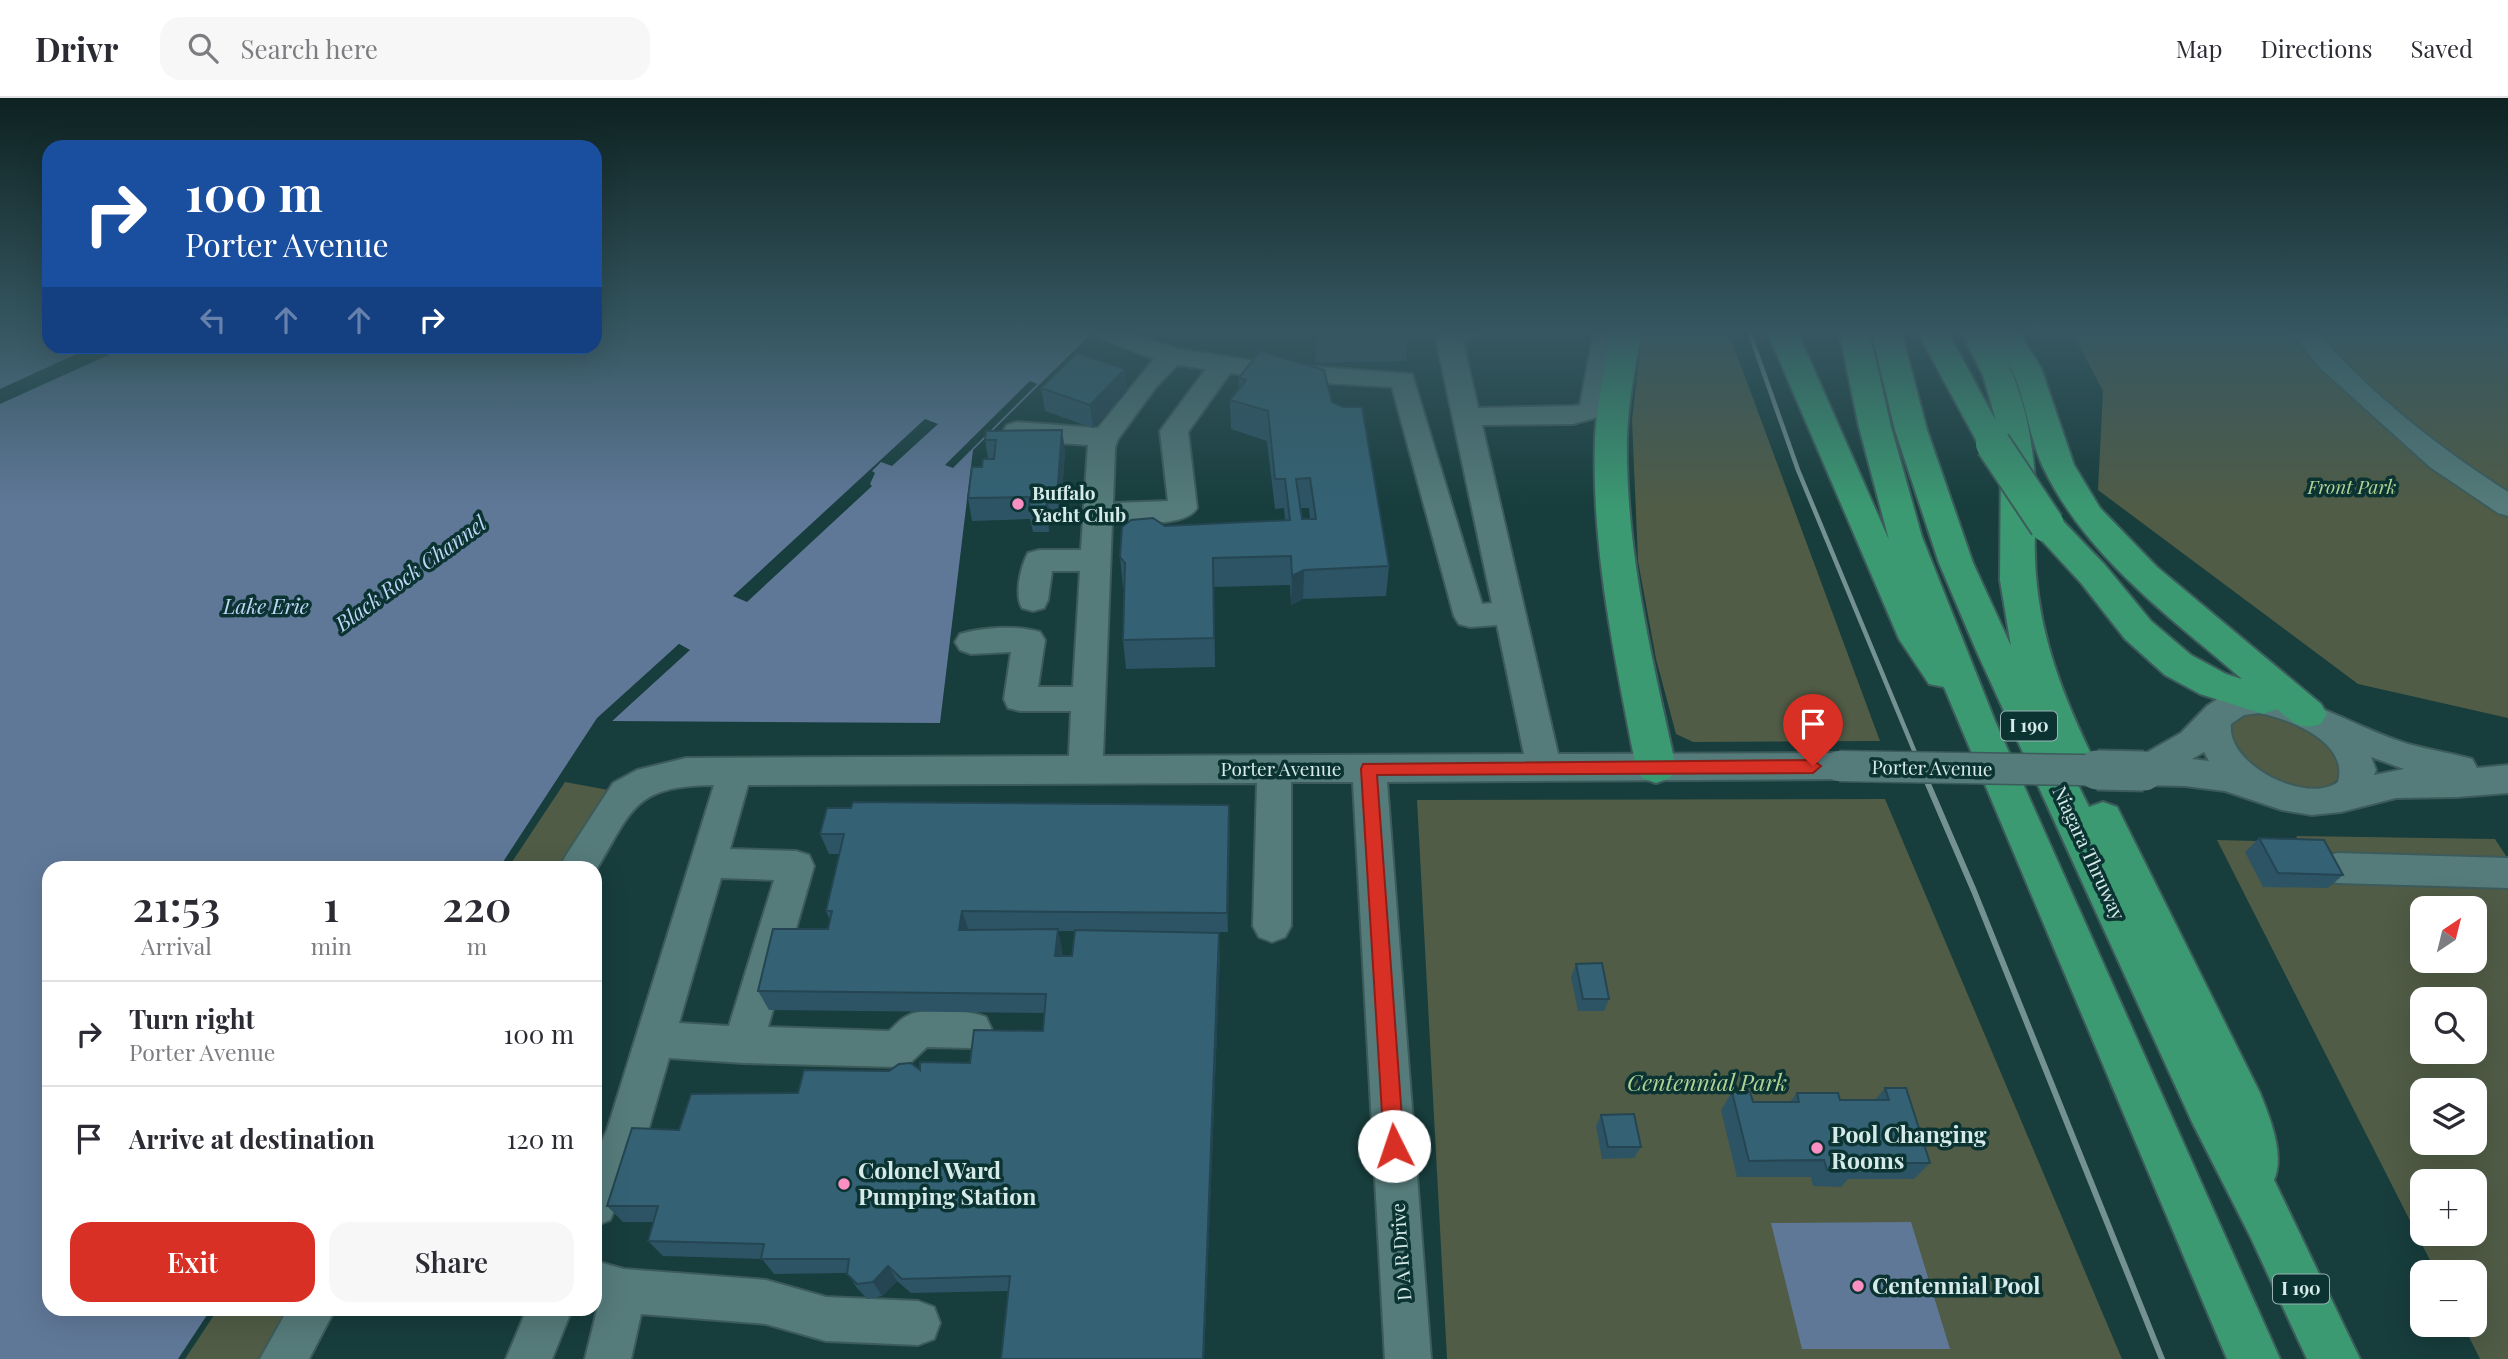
<!DOCTYPE html>
<html lang="en">
<head>
<meta charset="utf-8">
<style>
  :root { --surface:#fff; --page:#f7f7f7; --text:#2b2b33; --muted:#7c7c81; --line:#e1e1e2; --accent:#d93025 }
  body { margin:0; font-family:"Playfair Display",serif; background:var(--page); color:var(--text); height:100vh; display:flex; flex-direction:column; font-size:26px; white-space:nowrap }
  * { box-sizing:border-box; margin:0 }
  p { font-size:23px; color:var(--muted) }
  .icon { flex:none; width:38px; height:38px; fill:none; stroke:currentColor; stroke-width:2; stroke-linecap:round; stroke-linejoin:round }
  .map { position:relative; flex:1; overflow:hidden }
  .panel { position:absolute; left:42px; top:763px; width:560px; height:455px; display:flex; flex-direction:column; background:var(--surface); border-radius:21px; box-shadow:0 7px 28px #0002 }
  .panel>* { flex:none }
  .guide { position:absolute; left:42px; top:42px; width:560px; height:214px; border-radius:21px; box-shadow:0 7px 28px #0002; background:#1a4fa0; color:#fff; overflow:hidden }
  .needle { width:46px; rotate:35deg }
  .buttons { position:absolute; left:2410px; top:798px; display:grid; gap:14px }
  .buttons a { display:grid; place-items:center; width:77px; height:77px; border-radius:14px; background:var(--surface); box-shadow:0 7px 28px #0002; font-size:35px }
  .pin { position:absolute; display:grid; place-items:center; width:60px; height:60px; color:#fff; margin:-72px -30px; border-radius:50% 50% 50% 0; rotate:-45deg; box-shadow:0 0 7px #0007 }
  .pin .icon { rotate:45deg }
  .me { position:absolute; width:77px; margin:-38px; rotate:356deg; stroke-linejoin:round; filter:drop-shadow(0 0 5px #0008) }
  .turn { display:flex; align-items:center; gap:24px; height:147px; padding:0 28px; font-size:32px }
  .turn .icon { width:91px; height:91px; stroke-width:2.5 }
  .turn b { display:block; font-size:49px; line-height:60px }
  .lanes { display:flex; align-items:center; height:66px; padding:0 28px; background:#0003; justify-content:center; gap:35px; direction:ltr }
  .lanes .off { opacity:.35 }
  .eta { display:flex; justify-content:space-evenly; align-items:center; height:119px; text-align:center }
  .eta b { font-size:42px; font-weight:600; line-height:49px }
  .action { display:flex; gap:14px; margin-top:auto; padding:14px 28px }
  .action a { flex:1; height:80px; border-radius:21px; background:var(--accent); color:#fff; font-size:28px; font-weight:600; line-height:80px; text-align:center }
  .action a+a { background:var(--page); color:var(--text) }
  ul { padding:0; list-style:none }
  li { display:flex; align-items:center; gap:21px; height:105px; padding:0 28px; border-top:2px solid var(--line) }
  li div { flex:1 }
  li b { display:block; font-size:26px }
  li em { font-style:normal }
  header { display:flex; align-items:center; gap:42px; box-sizing:border-box; height:98px; padding:0 35px; background:var(--surface); border-bottom:2px solid var(--line) }
  header strong { font-size:33px }
  nav { display:flex; gap:38px; margin-inline-start:auto; font-size:24px }
  .search { width:490px; height:63px; background:var(--page); display:flex; align-items:center; gap:18px; box-sizing:border-box; padding:0 24px; border-radius:21px; color:var(--muted); font-size:26px }
  .map>svg:first-child { display:block }
</style>
</head>
<body>
<header>
<strong>Drivr</strong>
<div class="search"><svg class="icon" aria-label="search" viewBox="0 0 24 24"><circle cx="10" cy="10" r="6"/><path d="M15 15l6 6"/></svg>Search here</div>
<nav><a>Map</a><a>Directions</a><a>Saved</a></nav>
</header>
<div class="map">
<svg width="2508" height="1261" viewBox="0 0 2508 1261">
  <rect width="100%" height="100%" fill="#173d3c"/>
  <!-- green -->
  <g fill="#505c46" fill-rule="evenodd">
    <path d="M1642 233H1728L1880 643 1693 644 1676 636 1656 561 1638 463 1632 322Z"/>
    <path d="M2063 233H2508V620L2358 586 2098 392 2103 293 2075 240Z"/>
    <path d="M2249 612 2283 615 2331 645 2341 671 2337 682 2327 689 2311 692 2274 685 2231 649 2228 625Z"/>
    <path d="M565 684 625 695 578 770H508Z"/>
    <path d="M1885 701 2122 1261H1447L1417 702Z"/>
    <path d="M2297 738 2495 741 2508 761V1261H2480L2463 1227H2474V1174H2436L2217 742 2295 744ZM2422 810H2474V863H2422ZM2422 901H2474V954H2422ZM2422 992H2474V1045H2422ZM2422 1083H2474V1136H2422Z"/>
    <path d="M218 1211H313L283 1261H185Z"/>
  </g>
  <!-- water -->
  <g fill="#607898">
    <path d="M0 233H49V248H595V233H1094L973 352 940 625 612 623 689 552 679 546 597 620 499 770H49V1211H211L178 1261H0Z"/>
    <path d="M1911 1124 1950 1251H1802L1771 1125Z"/>
  </g>
  <!-- pier -->
  <g fill="#173d3c">
    <path d="M92 249H126L0 306V291Z"/>
    <path d="M1030 283 1037 286 953 370 945 367Z"/>
    <path d="M925 321 938 326 892 368 881 364 872 373 875 375 870 386 872 388 747 504 733 498Z"/>
    <path d="M679 546 690 552 612 623H608L684 553 680 551 599 624H595Z"/>
  </g>
  <g fill="none" stroke-linecap="round" stroke-linejoin="round">
    <!-- minor casing -->
    <g stroke="#3c5b5a" stroke-width="4">
      <g id="minor">
        <path d="M1100 233H1127L1176 251 1276 266 1412 276 1482 506 1492 505 1436 241 1445 233H1480L1476 238 1463 244 1478 310 1573 308 1580 307 1594 233H1620L1606 312 1602 318 1573 326 1482 327 1558 656 1839 655 1851 658 1856 668 1851 678 1839 681 1387 684 1431 1261H1385L1353 684H1291V828L1285 839 1272 844 1259 839 1253 828 1257 685 748 687 730 751 796 753 809 757 814 768 768 929 889 933C895 928 900 921 907 918 925 908 968 912 986 919L992 932 986 945 972 950 927 949 911 964 897 969 743 965 669 960 648 1033 610 1122 595 1128V1058L607 1032 714 687C633 688 633 711 595 774V770H560L565 759 613 685 637 672 686 660 1069 658 1071 613H1020L1008 610 1004 601 1011 554 971 556 960 552 955 544 960 536C983 529 1017 527 1040 534L1045 542 1038 589H1073L1080 473H1052L1048 502 1044 510 1033 513 1022 510C1014 496 1021 468 1028 455L1039 452H1081L1088 347 1017 342 1007 339 1003 333 1007 327 1017 324 1098 330 1154 261 1102 241 1098 236ZM1177 267 1206 271 1160 333 1168 403 1113 405 1115 349 1118 341 1156 289ZM1230 275 1276 282 1392 289 1454 518 1459 526 1470 529 1497 527 1524 656 1103 658 1112 424C1134 424 1185 430 1197 410L1188 334ZM721 780 774 782 729 928 679 925Z"/>
        <path d="M2290 233H2317C2368 295 2441 351 2508 394V418L2498 415 2430 369 2318 268Z"/>
        <path d="M2260 590C2313 601 2357 630 2408 646 2429 652 2451 655 2472 661L2477 670 2508 667V695L2457 699 2396 700 2341 714 2312 717 2282 712 2225 693 2185 688 2144 687 2132 683 2127 673 2132 663 2181 635 2207 608 2225 596ZM2260 615C2291 622 2349 644 2338 684 2307 707 2226 667 2231 626L2244 617ZM2204 654 2209 663 2192 661ZM2371 659 2404 671 2374 677 2376 672Z"/>
        <path d="M2337 755 2508 760V790L2337 785 2324 781 2319 770 2324 759Z"/>
        <path d="M595 1163 624 1171 766 1182 826 1199 918 1203 934 1209 940 1225 934 1241 918 1247 826 1243 766 1226 641 1216 631 1261H585L598 1208 595 1207Z"/>
        <path d="M288 1211H335L309 1261H260Z"/>
        <path d="M527 1211H572L552 1261H506Z"/>
      </g>
    </g>
    <!-- highway casing -->
    <g stroke="#3c5b5a" stroke-width="4">
      <g id="highway">
        <path d="M1611 233H1641C1636 268 1628 303 1627 339 1625 450 1652 561 1676 669L1670 680 1656 685 1642 680 1636 669C1615 561 1591 451 1595 339 1597 304 1605 268 1611 233Z"/>
        <path d="M1767 233H1797L1889 442 1859 329 1839 233H1869L1891 329 1922 439 1995 623 2280 1261H2227L1944 589 1929 586 1899 541Z"/>
        <path d="M1871 233H1901L1927 332 1973 465 2011 548 2000 482 2001 354 1993 356 1982 353 1917 233H1947L1996 323 1983 277 1961 233H2018L2041 270 2074 367 2100 410 2157 469 2321 606 2327 616 2321 626C2301 633 2292 624 2277 611L2263 616 2200 596 2165 577 2125 541 2081 485 2035 435C2032 515 2056 583 2090 654L2084 665 2069 669 2089 709 2103 704 2117 709 2260 995C2270 1020 2285 1057 2274 1082L2360 1261H2307L2250 1138 2192 1024 1976 552 1939 465 1895 332ZM2007 263C2026 295 2027 335 2043 369 2086 459 2168 517 2242 581L2226 576 2191 557 2151 523 2105 467 2059 419 2047 415 2036 419C2036 364 2030 313 2007 263Z"/>
      </g>
    </g>
    <!-- minor -->
    <use href="#minor" fill="#557b7a" fill-rule="evenodd"/>
    <!-- highway -->
    <use href="#highway" fill="#3b9a72" fill-rule="evenodd"/>
    <!-- rail-far1 -->
    <path stroke="#749291" stroke-width="4.5" d="M1749 233 1798 372 1923 674"/>
    <!-- rail -->
    <path stroke="#749291" stroke-width="6" d="M1922 672 1974 793 2162 1261"/>
    <!-- minor-bridge-far1 casing -->
    <g stroke="#3c5b5a" stroke-width="33" stroke-linecap="butt">
      <path id="minor-bridge-far1" d="M1839 668 2144 673"/>
    </g>
    <!-- minor-bridge casing -->
    <g stroke="#3c5b5a" stroke-width="43" stroke-linecap="butt">
      <path id="minor-bridge" d="M2097 672 2144 673"/>
    </g>
    <!-- highway-bridge casing -->
    <g stroke="#3c5b5a" stroke-width="38" stroke-linecap="butt">
      <path id="highway-bridge" d="M1993 346 2047 427"/>
    </g>
    <!-- minor-bridge-far1 -->
    <use href="#minor-bridge-far1" stroke="#557b7a" stroke-width="30"/>
    <!-- minor-bridge -->
    <use href="#minor-bridge" stroke="#557b7a" stroke-width="39"/>
    <!-- highway-bridge -->
    <use href="#highway-bridge" stroke="#3b9a72" stroke-width="34"/>
  </g>
  <!-- wall -->
  <g fill="#2d5464" fill-rule="evenodd">
    <path d="M1316 233H1409L1406 263 1315 265Z"/>
    <path d="M1239 280 1332 304 1389 468 1386 498 1303 501 1291 507 1290 487 1214 489 1215 569 1126 571 1123 542 1124 490 1123 489 1120 459 1165 428 1285 422 1284 410 1275 411 1267 343 1231 331 1230 302 1239 290ZM1300 410H1309L1310 421H1302Z"/>
    <path d="M1041 290 1127 293 1093 330 1045 313Z"/>
    <path d="M1062 332 1065 354 1060 420H1050L1049 434H1033L1030 421 972 423 968 400 982 369 988 361 985 342Z"/>
    <path d="M1229 707 1228 834H1153L1220 855 1204 1261H1001L1008 1193 911 1195 897 1183 882 1198 867 1201 857 1190 847 1175 774 1176 762 1161 663 1158 648 1143 653 1124H623L607 1108 679 1032 798 995 889 973 920 972 970 965 1043 933 1045 915 769 912 758 893 828 831 830 822 826 813 839 756H829L820 736ZM1058 833H1075L1072 858H1062V851Z"/>
    <path d="M2259 740 2343 777 2328 790 2263 789 2245 754Z"/>
    <path d="M1576 866 1609 901 1604 913H1578L1571 879Z"/>
    <path d="M1885 990 1930 1065 1914 1081H1848L1841 1089 1813 1088 1811 1079H1737L1721 1012 1732 994 1753 1004H1790L1797 995 1840 1002H1875Z"/>
    <path d="M1601 1017 1641 1049 1634 1060 1602 1061 1596 1028Z"/>
  </g>
  <!-- shaded-wall -->
  <g fill="#244551">
    <path d="M1125 271 1127 293 1093 330 1090 307Z"/>
    <path d="M1062 332 1065 354 1060 420 1057 398Z"/>
    <path d="M1047 398 1050 420 1049 434 1046 412Z"/>
    <path d="M1304 472 1303 501 1291 507 1292 478Z"/>
    <path d="M1229 707 1230 728 1228 834 1227 815Z"/>
    <path d="M962 813 969 833 959 832Z"/>
    <path d="M1058 831 1062 851 1060 877 1055 858Z"/>
    <path d="M1219 835 1220 855 1204 1261H1203Z"/>
    <path d="M888 1168 897 1183 882 1198 873 1184Z"/>
  </g>
  <!-- building -->
  <g fill="#346274" stroke="#244551" stroke-width="2" fill-rule="evenodd">
    <path d="M1316 233H1409V234L1316 235Z"/>
    <path d="M1260 253 1324 272 1332 304 1343 309H1362L1389 468 1304 472 1292 478 1291 458 1213 460 1214 540 1123 542 1125 465 1120 459 1122 429 1131 422 1153 420 1165 428 1290 422 1285 381H1275L1268 313 1230 302 1246 282 1239 280ZM1310 380 1316 421H1302L1296 381Z"/>
    <path d="M1077 255 1125 271 1090 307 1041 290Z"/>
    <path d="M1062 332 1057 398H1047L1046 412H1029L1030 399 968 400 972 369H982L983 361H994L996 342H985L986 333Z"/>
    <path d="M853 704 1229 707 1227 815 962 813 959 832 1058 831 1055 858H1072L1075 832 1219 835 1203 1261H1001L1010 1178 902 1181 888 1168 873 1184 857 1186 847 1176 849 1161H761L764 1146 648 1143 658 1108H607L632 1030 679 1032 691 996 798 995 804 972 889 973 899 966 911 965 920 972V964L970 965 974 932 1043 933 1046 896 758 893 773 831H828L832 813H826L844 736H820L827 710H851Z"/>
    <path d="M2259 740 2324 742 2343 777 2278 775Z"/>
    <path d="M1602 865 1609 901H1583L1576 866Z"/>
    <path d="M1885 990H1906L1930 1065H1854L1856 1072H1827L1824 1062 1749 1063 1732 994H1750L1753 1004H1799L1797 995H1838L1840 1002H1889Z"/>
    <path d="M1634 1016 1641 1049H1608L1601 1017Z"/>
  </g>
  <!-- sky -->
  <linearGradient id="sky" x2="0" y2="1"><stop stop-color="#0d2221"/><stop offset="0.57" stop-color="#365761"/><stop offset="1" stop-color="#365761" stop-opacity="0"/></linearGradient>
  <rect width="2508" height="410" fill="url(#sky)"/>
  <!-- route -->
  <path fill="#d93025" stroke="#8d1f18" stroke-width="2" d="M1813 662 1821 668 1813 675 1377 677 1404 1048 1401 1055 1394 1057 1387 1055 1384 1048 1361 671 1363 666Z"/>
  <!-- markers -->
  <g fill="#fb8fc4" stroke="#0b3332" stroke-width="2.5">
    <circle cx="1018" cy="406" r="7"/>
    <circle cx="1817" cy="1050" r="7"/>
    <circle cx="844" cy="1086" r="7"/>
    <circle cx="1858" cy="1188" r="7"/>
  </g>
  <g text-anchor="middle" stroke-width="7" stroke-linejoin="round" paint-order="stroke">
    <!-- shield labels -->
    <g fill="#0b3332" stroke="#98b3b2" stroke-width="2">
      <rect x="2001" y="613.5" width="56" height="29" rx="5"/>
      <rect x="2273" y="1176.5" width="56" height="29" rx="5"/>
    </g>
    <g font-size="18" font-weight="bold" fill="#d5eae9">
      <text x="2029" y="634">I 190</text>
      <text x="2301" y="1197">I 190</text>
    </g>
    <!-- park labels -->
    <g font-size="19" font-style="italic" fill="#b1d195" stroke="#0b3332">
      <text x="2352" y="396">Front Park</text>
    </g>
    <!-- poi labels -->
    <g font-size="19" font-weight="bold" fill="#d5eae9" stroke="#0b3332" text-anchor="start">
      <text x="1032" y="402">Buffalo<tspan x="1032" dy="22">Yacht Club</tspan></text>
    </g>
    <!-- street labels -->
    <g font-size="19" fill="#d5eae9" stroke="#0b3332">
      <text transform="translate(1932 670) rotate(1)" y="7">Porter Avenue</text>
      <text x="1281" y="678">Porter Avenue</text>
      <text transform="translate(2089 755) rotate(65)" y="7">Niagara Thruway</text>
      <text transform="translate(1401 1154) rotate(-94)" y="7">D A R Drive</text>
    </g>
    <!-- water labels -->
    <g font-size="21" font-style="italic" fill="#bed6f7" stroke="#0b3332">
      <text transform="translate(411 476) rotate(-36)" y="7">Black Rock Channel</text>
      <text x="266" y="516">Lake Erie</text>
    </g>
    <!-- near-park labels -->
    <g font-size="23" font-style="italic" fill="#b1d195" stroke="#0b3332">
      <text x="1707" y="993">Centennial Park</text>
    </g>
    <!-- near-poi labels -->
    <g font-size="23" font-weight="bold" fill="#d5eae9" stroke="#0b3332" text-anchor="start">
      <text x="1831" y="1045">Pool Changing<tspan x="1831" dy="26">Rooms</tspan></text>
      <text x="858" y="1081">Colonel Ward<tspan x="858" dy="26">Pumping Station</tspan></text>
      <text x="1872" y="1196">Centennial Pool</text>
    </g>
  </g>
</svg>
<div class="buttons">
<a><svg class="needle" viewBox="-14 -14 28 28"><path d="M0-13l5 13h-10z" fill="#e53935"/><path d="M0 13l5-13h-10z" fill="#7c7c81"/></svg></a>
<a><svg class="icon" aria-label="search" viewBox="0 0 24 24"><circle cx="10" cy="10" r="6"/><path d="M15 15l6 6"/></svg></a>
<a><svg class="icon" aria-label="layers" viewBox="0 0 24 24"><path d="M12 4l9 5-9 5-9-5zM3 14l9 5 9-5"/></svg></a>
<a>+</a>
<a>−</a>
</div>
<div class="pin" style="left:1813px;top:668px;background:#d93025"><svg class="icon" aria-label="arrive" viewBox="0 0 24 24"><path d="M6 21V4h12l-3 4 3 4H6"/></svg></div>
<svg class="me" style="left:1394px;top:1048px" viewBox="-20 -20 40 40"><circle r="19" fill="#fff"/><path d="M0-13L10 11 0 6-10 11z" fill="#d93025"/></svg>
<div class="guide">
<div class="turn"><svg class="icon" aria-label="right" viewBox="0 0 24 24"><path d="M7 20v-9h11M14 6l5 5-5 5"/></svg><div><b>100 m</b>Porter Avenue</div></div>
<div class="lanes"><svg class="icon off" aria-label="left" viewBox="0 0 24 24"><path d="M17 20v-9H6M10 6l-5 5 5 5"/></svg><svg class="icon off" aria-label="ahead" viewBox="0 0 24 24"><path d="M12 20V5M6 11l6-6 6 6"/></svg><svg class="icon off" aria-label="ahead" viewBox="0 0 24 24"><path d="M12 20V5M6 11l6-6 6 6"/></svg><svg class="icon" aria-label="right" viewBox="0 0 24 24"><path d="M7 20v-9h11M14 6l5 5-5 5"/></svg></div>
</div>
<section class="panel">
<div class="eta">
<div><b>21:53</b><p>Arrival</p></div>
<div><b>1</b><p>min</p></div>
<div><b>220</b><p>m</p></div>
</div>
<ul>
<li><svg class="icon" aria-label="right" viewBox="0 0 24 24"><path d="M7 20v-9h11M14 6l5 5-5 5"/></svg><div><b>Turn right</b><p>Porter Avenue</p></div><em>100 m</em></li>
<li><svg class="icon" aria-label="arrive" viewBox="0 0 24 24"><path d="M6 21V4h12l-3 4 3 4H6"/></svg><div><b>Arrive at destination</b></div><em>120 m</em></li>
</ul>
<div class="action"><a>Exit</a><a>Share</a></div>
</section>
</div>
</body>
</html>
